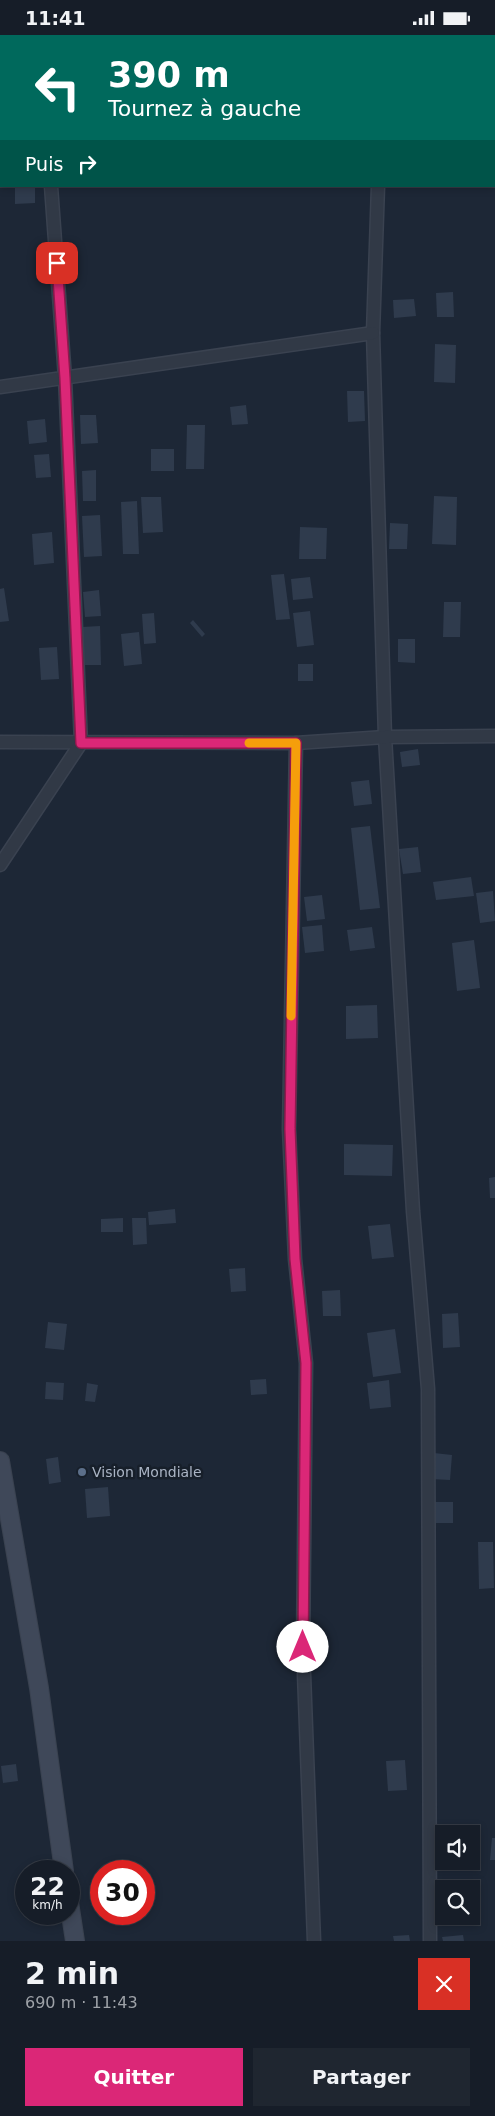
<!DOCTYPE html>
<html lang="fr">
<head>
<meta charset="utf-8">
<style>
  :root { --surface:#161d28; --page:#1f2630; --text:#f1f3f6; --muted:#9ea2a8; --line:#353b45; --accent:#db2777 }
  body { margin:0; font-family:"DejaVu Sans",sans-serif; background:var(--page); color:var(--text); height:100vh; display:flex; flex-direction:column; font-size:19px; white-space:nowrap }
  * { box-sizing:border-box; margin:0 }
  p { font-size:16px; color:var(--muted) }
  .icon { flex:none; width:28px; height:28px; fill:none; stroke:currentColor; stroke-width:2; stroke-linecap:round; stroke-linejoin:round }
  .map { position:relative; height:1906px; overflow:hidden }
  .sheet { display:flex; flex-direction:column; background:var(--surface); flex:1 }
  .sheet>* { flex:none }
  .banner { position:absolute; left:0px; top:0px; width:495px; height:152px; box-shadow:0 2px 8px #0003,0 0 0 1px var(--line); background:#00695c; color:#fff; overflow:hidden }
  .fabs { position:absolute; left:435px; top:1790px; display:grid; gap:10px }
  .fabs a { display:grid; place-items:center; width:45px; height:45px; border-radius:0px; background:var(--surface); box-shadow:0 2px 8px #0003,0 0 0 1px var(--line); font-size:25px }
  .speed { position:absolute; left:15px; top:1825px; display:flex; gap:10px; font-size:25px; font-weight:700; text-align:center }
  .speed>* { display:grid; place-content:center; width:65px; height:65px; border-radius:50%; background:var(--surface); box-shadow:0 2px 8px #0003,0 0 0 1px var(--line); line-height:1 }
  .speed small { font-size:12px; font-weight:400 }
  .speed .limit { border:8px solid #d22; background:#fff; color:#111 }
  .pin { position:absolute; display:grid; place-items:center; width:42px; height:42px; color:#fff; margin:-21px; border-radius:10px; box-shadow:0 2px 8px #0006 }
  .me { position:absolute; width:55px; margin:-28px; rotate:0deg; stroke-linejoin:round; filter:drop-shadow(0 0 4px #0008) }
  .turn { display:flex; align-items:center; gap:18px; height:105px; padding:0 25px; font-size:22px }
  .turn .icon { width:65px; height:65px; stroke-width:2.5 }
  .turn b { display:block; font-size:35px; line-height:42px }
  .then { display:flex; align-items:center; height:48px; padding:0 25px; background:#0003; gap:10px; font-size:19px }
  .round { display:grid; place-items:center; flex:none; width:52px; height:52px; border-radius:0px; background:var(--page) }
  .head { display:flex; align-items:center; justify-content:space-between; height:85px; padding:0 25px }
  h1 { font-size:30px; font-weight:700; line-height:38px }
  .cta { display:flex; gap:10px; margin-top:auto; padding:10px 25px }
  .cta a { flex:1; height:58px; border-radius:0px; background:var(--accent); color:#fff; font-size:20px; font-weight:700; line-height:58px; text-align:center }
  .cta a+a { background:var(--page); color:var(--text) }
  .status { display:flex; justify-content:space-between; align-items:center; height:35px; padding:0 25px; background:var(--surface); direction:ltr }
  .status svg { height:14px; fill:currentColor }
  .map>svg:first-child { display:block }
</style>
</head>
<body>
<div class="status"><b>11:41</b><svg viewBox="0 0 49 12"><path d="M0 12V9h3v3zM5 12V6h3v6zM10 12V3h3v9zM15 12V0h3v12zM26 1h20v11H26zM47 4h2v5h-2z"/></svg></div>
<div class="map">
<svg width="495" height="1906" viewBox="0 0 495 1906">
  <rect width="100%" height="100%" fill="#1d2736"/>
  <!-- building -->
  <g fill="#2f3b4d">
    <path d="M15 151H35V168L15 169Z"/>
    <path d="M453 257 454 282H437L436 258Z"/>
    <path d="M414 264 416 281 394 283 393 265Z"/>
    <path d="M435 309 456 310 455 348 434 347Z"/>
    <path d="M347 356H364L365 386 348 387Z"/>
    <path d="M246 370 248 389 232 390 230 372Z"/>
    <path d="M80 380H96L98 408 81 409Z"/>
    <path d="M45 384 47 407 29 409 27 386Z"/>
    <path d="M187 390H205L204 434H186Z"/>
    <rect x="151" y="414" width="23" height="22"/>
    <path d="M49 419 51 442 36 443 34 420Z"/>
    <path d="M96 435V466H83L82 436Z"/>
    <path d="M434 461 457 462 456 510 432 509Z"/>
    <path d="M141 462H161L163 497 143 498Z"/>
    <path d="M137 466 139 519H123L121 467Z"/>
    <path d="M100 480 102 521 84 522 82 481Z"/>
    <path d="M390 488 408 489 407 514H389Z"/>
    <path d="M300 492 327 493 326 524H299Z"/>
    <path d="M52 497 54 528 34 530 32 499Z"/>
    <path d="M284 539 290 584 276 585 271 540Z"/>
    <path d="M310 542 313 563 293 565 291 544Z"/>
    <path d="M4 553 9 586 0 587V554Z"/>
    <path d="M99 555 101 581 85 582 83 557Z"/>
    <path d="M444 567H461L460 602H443Z"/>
    <path d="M310 576 314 610 297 612 293 578Z"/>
    <path d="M154 578 156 608 144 609 142 579Z"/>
    <path d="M193 585 205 599 202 602 190 588Z"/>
    <path d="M100 591 101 630H82V592Z"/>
    <path d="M139 597 142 629 124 631 121 599Z"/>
    <path d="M398 604H415V628L398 627Z"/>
    <path d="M57 612 59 644 41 645 39 613Z"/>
    <rect x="298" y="629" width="15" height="17"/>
    <path d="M418 714 420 730 402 732 400 717Z"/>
    <path d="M369 745 372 769 354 771 351 747Z"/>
    <path d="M370 791 380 873 360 875 351 793Z"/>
    <path d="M418 812 421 837 403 839 399 814Z"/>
    <path d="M471 842 474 861 436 865 433 847Z"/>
    <path d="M493 856 495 886 480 888 476 858Z"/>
    <path d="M322 860 325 884 307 886 304 862Z"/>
    <path d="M322 890 324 916 305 918 302 892Z"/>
    <path d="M372 892 375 913 350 916 347 895Z"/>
    <path d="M474 905 480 953 457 956 452 908Z"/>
    <path d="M377 970 378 1003 346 1004V971Z"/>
    <path d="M344 1109 393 1110 392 1141 344 1140Z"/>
    <path d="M495 1142V1163H490L489 1143Z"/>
    <path d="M175 1174 176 1188 149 1190 148 1177Z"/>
    <path d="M123 1183V1197H101V1184Z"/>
    <path d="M132 1183H146L147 1209 133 1210Z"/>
    <path d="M390 1189 394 1222 372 1224 368 1191Z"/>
    <path d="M245 1233 246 1256 231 1257 229 1234Z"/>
    <path d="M340 1255 341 1281H323L322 1256Z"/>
    <path d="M458 1278 460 1312 443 1313 442 1279Z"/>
    <path d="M48 1287 67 1289 64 1315 45 1313Z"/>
    <path d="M395 1294 401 1338 373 1342 367 1298Z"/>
    <path d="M266 1344 267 1359 251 1360 250 1345Z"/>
    <path d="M389 1345 391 1372 370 1374 367 1348Z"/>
    <path d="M46 1347 64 1348 63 1365 45 1364Z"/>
    <path d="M87 1348 98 1350 95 1367 85 1366Z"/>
    <path d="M434 1418 452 1420 450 1445 431 1444Z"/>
    <path d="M58 1422 61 1447 49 1449 46 1424Z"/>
    <path d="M108 1452 110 1481 87 1483 85 1454Z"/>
    <path d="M432 1467H453V1488H433Z"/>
    <path d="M478 1507H493L494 1553 479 1554Z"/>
    <path d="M405 1725 407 1755 388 1756 386 1726Z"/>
    <path d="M16 1729 18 1746 3 1748 1 1731Z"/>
    <path d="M492 1803H495V1825H490Z"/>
    <path d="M409 1900 410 1906H394L393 1901Z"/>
    <path d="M463 1900 464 1906H443L442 1902Z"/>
  </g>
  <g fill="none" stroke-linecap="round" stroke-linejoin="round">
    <!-- street casing -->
    <g stroke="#3a4250" stroke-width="15">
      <g id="street">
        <path d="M40 0V1"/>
        <path d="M381 0V1"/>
        <path d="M0 123H1"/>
        <path d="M378 151 373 298 385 702 413 1176 428 1354 430 1906"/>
        <path d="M0 352 373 298"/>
        <path d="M0 707 296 708 385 702 495 701"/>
        <path d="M296 708 289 1094 295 1224 306 1328 303 1612 314 1906"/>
        <path d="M0 830 81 708 65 343 51 151"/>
      </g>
    </g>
    <!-- secondary casing -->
    <g stroke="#3a4250" stroke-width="20">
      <g id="secondary">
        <path d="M0 1426 39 1653 64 1836"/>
        <path d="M69 1867 75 1906"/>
      </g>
    </g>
    <!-- street -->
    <use href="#street" stroke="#313946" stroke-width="12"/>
    <!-- secondary -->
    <use href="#secondary" stroke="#3f4859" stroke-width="18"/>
  </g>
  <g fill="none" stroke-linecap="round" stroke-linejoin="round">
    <!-- route casing -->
    <g stroke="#8e194d" stroke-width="12">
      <path id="route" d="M57 228 65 343 81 708H296L290 1094 295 1224 306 1328 303 1612"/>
    </g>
    <!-- route -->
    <use href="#route" stroke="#db2777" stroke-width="9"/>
    <!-- slow -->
    <path stroke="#f59e0b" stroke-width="9" d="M249 708H296L291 981"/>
  </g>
  <!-- markers -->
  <circle fill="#5c6f8a" stroke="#171f2a" stroke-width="2" cx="82" cy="1437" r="5"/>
  <g text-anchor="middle" stroke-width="5" stroke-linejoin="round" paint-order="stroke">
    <!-- poi labels -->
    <g font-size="14" fill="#aab4c4" stroke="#171f2a" text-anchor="start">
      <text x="92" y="1442">Vision Mondiale</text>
    </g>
  </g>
</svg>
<div class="fabs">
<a><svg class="icon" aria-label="sound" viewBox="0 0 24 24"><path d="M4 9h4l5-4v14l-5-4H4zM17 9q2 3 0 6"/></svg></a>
<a><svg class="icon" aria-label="search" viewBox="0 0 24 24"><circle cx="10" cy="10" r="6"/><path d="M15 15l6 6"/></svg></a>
</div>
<div class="speed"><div>22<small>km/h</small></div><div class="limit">30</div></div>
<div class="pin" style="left:57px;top:228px;background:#d93025"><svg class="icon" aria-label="arrive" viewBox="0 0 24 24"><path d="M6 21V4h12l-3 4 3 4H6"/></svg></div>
<svg class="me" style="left:303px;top:1612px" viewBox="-20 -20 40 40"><circle r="19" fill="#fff"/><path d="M0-13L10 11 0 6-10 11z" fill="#db2777"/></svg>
<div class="banner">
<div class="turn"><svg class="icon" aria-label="left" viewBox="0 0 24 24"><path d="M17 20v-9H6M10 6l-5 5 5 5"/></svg><div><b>390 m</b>Tournez à gauche</div></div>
<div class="then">Puis<svg class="icon" aria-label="right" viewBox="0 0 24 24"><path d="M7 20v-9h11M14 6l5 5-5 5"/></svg></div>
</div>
</div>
<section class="sheet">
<div class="head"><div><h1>2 min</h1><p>690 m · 11:43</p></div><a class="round" style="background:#d93025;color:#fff"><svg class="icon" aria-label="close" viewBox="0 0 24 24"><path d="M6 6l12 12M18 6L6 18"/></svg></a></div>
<div class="cta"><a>Quitter</a><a>Partager</a></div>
</section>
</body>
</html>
